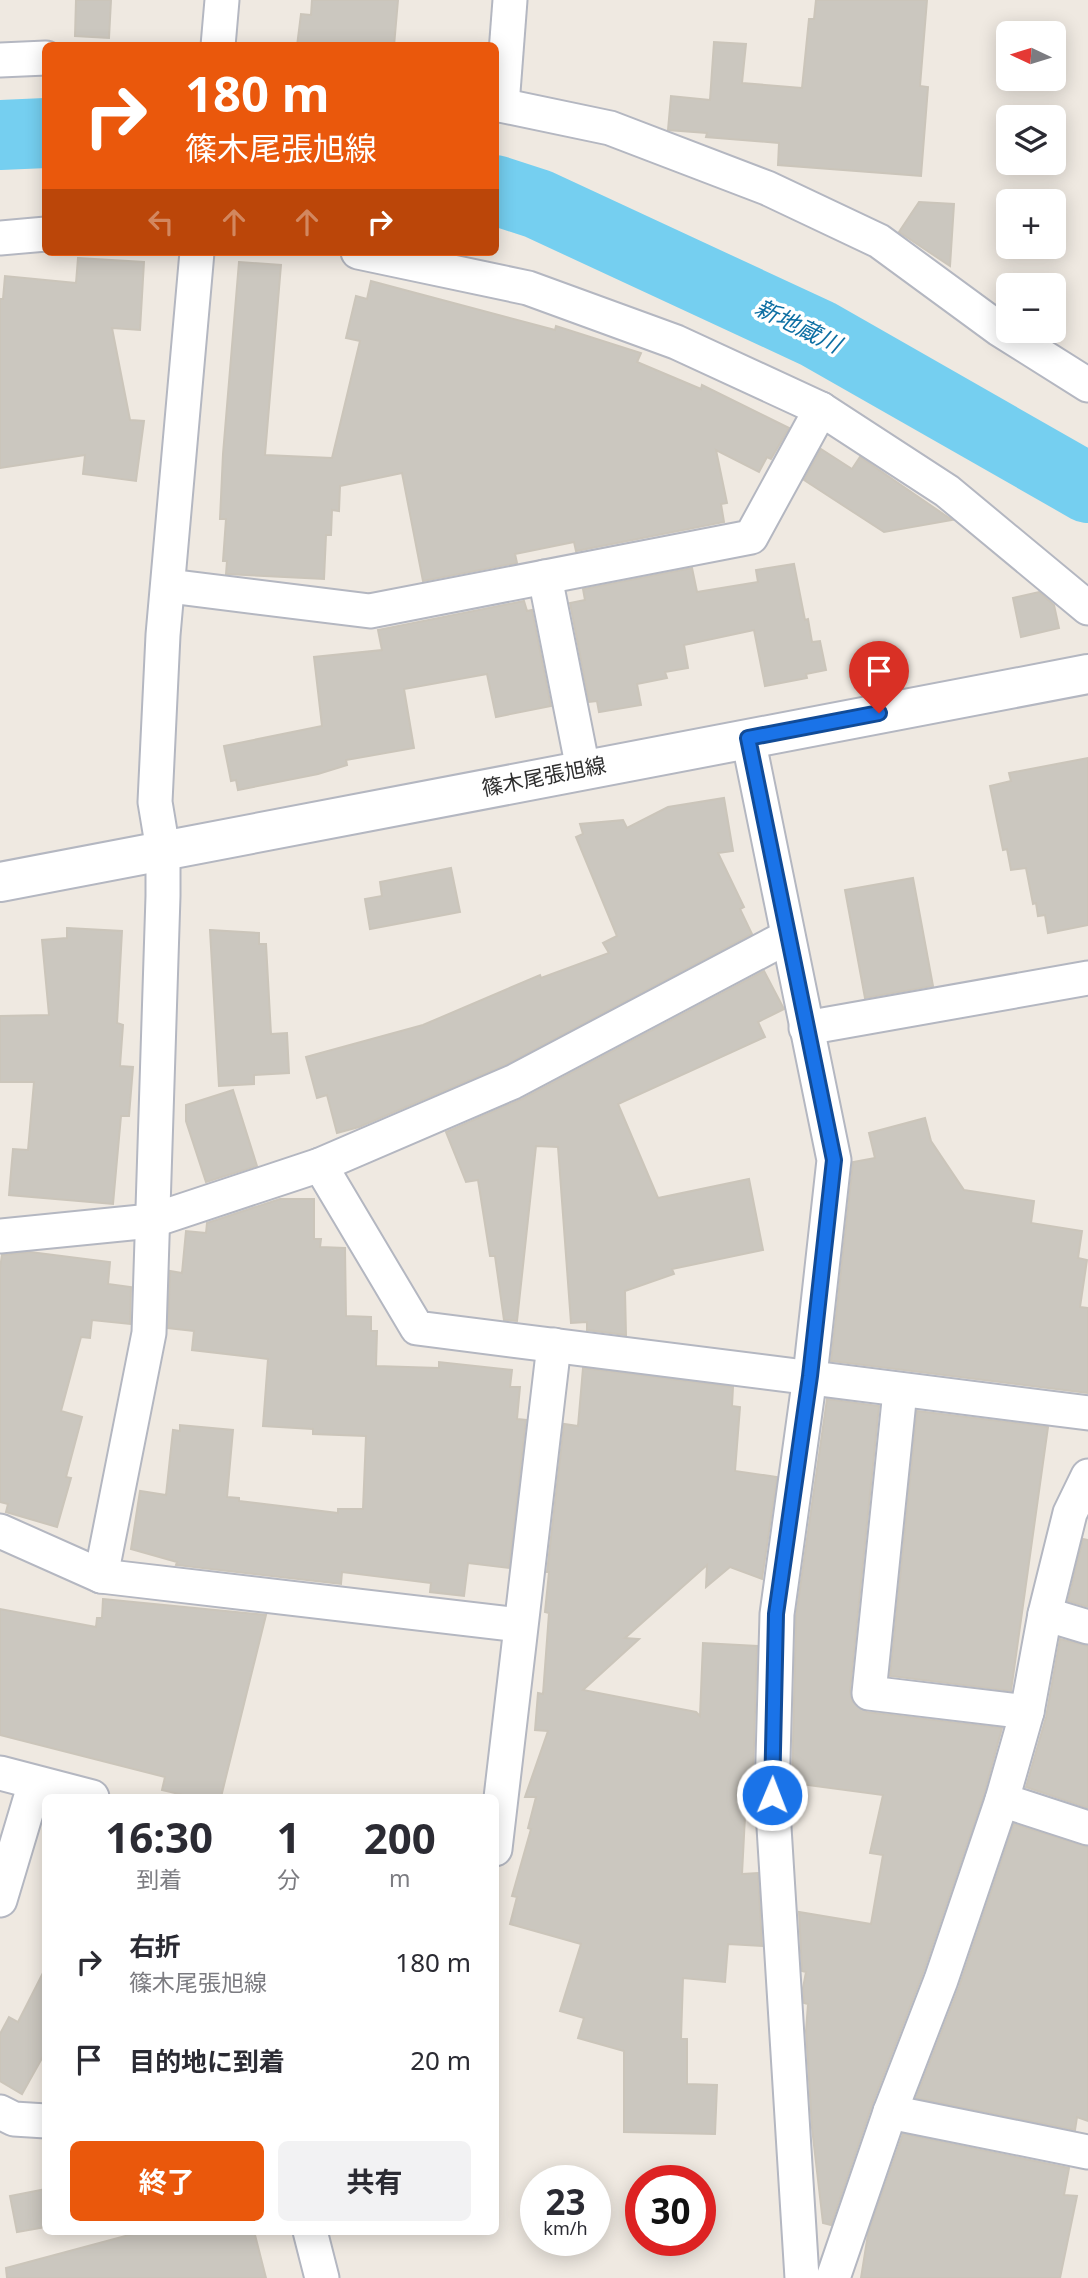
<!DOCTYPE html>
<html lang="ja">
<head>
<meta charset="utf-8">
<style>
  :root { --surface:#fff; --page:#f2f2f3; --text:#2b2b33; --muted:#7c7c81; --accent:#ea580c }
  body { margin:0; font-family:"Noto Sans","Noto Sans JP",sans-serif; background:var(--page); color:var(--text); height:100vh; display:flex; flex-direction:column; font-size:26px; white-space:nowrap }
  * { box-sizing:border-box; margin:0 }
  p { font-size:23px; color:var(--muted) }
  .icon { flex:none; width:38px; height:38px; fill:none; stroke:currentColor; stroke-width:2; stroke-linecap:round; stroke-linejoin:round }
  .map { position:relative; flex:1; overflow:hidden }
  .panel { position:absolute; left:42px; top:1794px; width:457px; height:441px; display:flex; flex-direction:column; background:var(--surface); border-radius:10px; box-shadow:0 4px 18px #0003 }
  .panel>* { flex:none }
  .banner { position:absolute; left:42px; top:42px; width:457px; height:214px; border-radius:10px; box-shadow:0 4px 18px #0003; background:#ea580c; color:#fff; overflow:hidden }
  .needle { width:46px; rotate:274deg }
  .buttons { position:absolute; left:996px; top:21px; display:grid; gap:14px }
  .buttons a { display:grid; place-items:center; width:70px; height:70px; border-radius:10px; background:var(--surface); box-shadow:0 4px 18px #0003; font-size:35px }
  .speed { position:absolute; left:520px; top:2165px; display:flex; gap:14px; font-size:35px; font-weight:700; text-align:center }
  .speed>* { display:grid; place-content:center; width:91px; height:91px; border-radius:50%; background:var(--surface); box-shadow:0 4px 18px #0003; line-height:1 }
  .speed small { font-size:18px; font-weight:400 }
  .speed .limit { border:10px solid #d22; background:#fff; color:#111 }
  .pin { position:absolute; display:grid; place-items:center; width:60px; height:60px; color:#fff; margin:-72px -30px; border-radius:50% 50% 50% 0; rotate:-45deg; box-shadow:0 0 7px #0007 }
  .pin .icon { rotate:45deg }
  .me { position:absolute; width:77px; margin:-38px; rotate:1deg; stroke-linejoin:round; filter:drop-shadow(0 0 5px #0008) }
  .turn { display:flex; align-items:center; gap:24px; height:147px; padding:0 28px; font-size:32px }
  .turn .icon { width:91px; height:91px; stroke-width:2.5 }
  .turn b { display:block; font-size:49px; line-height:60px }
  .lanes { display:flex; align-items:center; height:66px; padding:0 28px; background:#0003; justify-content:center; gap:35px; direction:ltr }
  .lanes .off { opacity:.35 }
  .eta { display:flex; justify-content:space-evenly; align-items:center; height:119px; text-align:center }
  .eta b { font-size:42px; font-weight:700; line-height:49px }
  .action { display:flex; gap:14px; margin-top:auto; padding:14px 28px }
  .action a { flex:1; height:80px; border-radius:10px; background:var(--accent); color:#fff; font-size:28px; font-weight:700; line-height:80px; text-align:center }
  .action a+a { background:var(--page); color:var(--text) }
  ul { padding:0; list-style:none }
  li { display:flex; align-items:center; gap:21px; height:98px; padding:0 28px }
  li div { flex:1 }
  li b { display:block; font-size:26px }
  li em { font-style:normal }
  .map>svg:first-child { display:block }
</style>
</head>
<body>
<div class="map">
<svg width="1088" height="2278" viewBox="0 0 1088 2278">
  <rect width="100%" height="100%" fill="#efe9e1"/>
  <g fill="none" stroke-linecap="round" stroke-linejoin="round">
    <!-- river -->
    <g stroke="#75cff0" stroke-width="70">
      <path d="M0 135 46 133"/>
      <path d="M495 190 538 204 818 334 1088 488"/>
    </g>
  </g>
  <!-- building -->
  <g fill="#cbc7bf" stroke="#cbc5ba" stroke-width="2">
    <path d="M76 0H111L109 38 75 36Z"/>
    <path d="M312 0H398L394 46H297L301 14 311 15Z"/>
    <path d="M816 0H927L920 86 928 87 921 176 778 165 779 143 706 137 707 133 668 130 671 96 710 100 714 42 746 44 742 83 802 88 809 19H814Z"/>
    <path d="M919 202 954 204 950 266 899 232Z"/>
    <path d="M78 258 144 262 140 330 112 328 130 420 144 421 136 481 83 474 85 455 0 468V299H3L5 276 76 283Z"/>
    <path d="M239 262 281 265 265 455 332 458 360 341 346 338 356 296 367 299 371 281 555 330 556 326 641 353 637 362 701 389 702 385 789 428 771 459 767 457 759 472 716 450 727 503 721 504 724 522 576 551 574 542 515 554 517 563 423 581 402 473 340 486 339 511 332 510 331 535H326L324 579 226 574 227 561H223L226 519H220L223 454Z"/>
    <path d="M821 449 852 469 860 457 952 520 884 532 804 480Z"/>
    <path d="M794 564 805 620 808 619 812 642 820 641 826 670 806 674 807 678 765 686 754 630 684 645 688 668 665 672 667 678 637 684 641 705 599 712 597 701 589 702 570 603 585 600 583 589 692 568 697 592 758 582 756 570Z"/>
    <path d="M1039 592 1054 605 1059 628 1021 637 1013 598Z"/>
    <path d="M524 601 527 611 532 610 551 706 496 717 487 674 404 689 414 748 346 760 347 765 318 774 238 790 236 780 231 781 224 746 322 726 314 657 382 650 378 630Z"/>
    <path d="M1088 758V925L1048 933 1045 915 1038 916 1036 903 1033 904 1026 868 1011 870 1007 849 1003 850 990 786 1011 781 1009 773Z"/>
    <path d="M724 798 733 851 718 853 744 907 740 909 752 934 505 1065 359 1127 337 1133 327 1095 317 1098 306 1057 423 1025 540 975 541 978 609 953 603 943 617 936 576 837 583 834 580 824 623 820 627 828 668 807Z"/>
    <path d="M451 868 460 912 370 929 365 899 382 896 380 882Z"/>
    <path d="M913 878 933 986 865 998 845 890Z"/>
    <path d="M67 928 122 931 117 1023 123 1025 120 1066 133 1067 129 1116H121L113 1204 9 1195 13 1149 28 1150 34 1082H0V1016L49 1015 42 940 67 938Z"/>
    <path d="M210 930 259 933V944H266L271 1034 287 1033 289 1073 254 1075V1084L219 1086Z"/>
    <path d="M764 971 784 1009 758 1022 765 1037 618 1104 658 1198 749 1179 763 1250 672 1269 674 1274 625 1291 626 1335 587 1330V1322L571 1323 558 1147 536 1146 517 1321 504 1320 495 1256H490L478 1180 466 1182 446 1132 522 1099Z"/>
    <path d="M233 1090 257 1166 206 1182 186 1121V1105Z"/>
    <path d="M925 1118 931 1141 964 1190 1034 1201 1031 1223 1082 1231 1078 1258 1087 1260 1080 1307 1088 1308V1393L831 1361 853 1162 875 1158 869 1133Z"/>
    <path d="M280 1199H314V1239H321L320 1247 345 1248 346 1316 371 1317V1331H377L376 1366 439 1368V1362L512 1370 510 1387H520L517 1419 526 1420 509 1568 468 1563 464 1596 430 1592 431 1583 342 1572 341 1584 176 1565 177 1562 131 1549 140 1491 166 1495 173 1430 180 1431V1425L233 1430 227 1497 239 1498V1501L338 1513V1509H363L366 1436 313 1434V1429L263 1426 268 1359 192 1350 194 1331 168 1328 170 1271 182 1273 186 1231 206 1233 207 1223Z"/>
    <path d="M30 1252 110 1262 108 1284 131 1287 130 1324 92 1320 90 1338 81 1337 61 1411 82 1417 66 1477 71 1478 57 1527 6 1512 8 1504 0 1502V1268L2 1255Z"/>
    <path d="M583 1368 733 1387 732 1406 740 1407 735 1471 777 1477 762 1579 730 1567 706 1587 707 1565 625 1638 639 1639 583 1690 696 1712 700 1716 703 1643 757 1646 753 1778H747L742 1874 758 1873 762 1946 728 1944 725 1982 683 1978 681 2039H687V2084L717 2085 715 2134 624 2132V2051L578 2038 584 2018 560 2011 581 1944 510 1924 517 1897 512 1896 531 1829 528 1828 536 1797H525L548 1731 535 1730 538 1693 543 1694 549 1613 545 1612 549 1572H547L564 1424 578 1426Z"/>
    <path d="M827 1399 879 1406 850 1691 852 1701 867 1712 1002 1728 984 1794 923 1973 872 2105 831 2225 823 2223 812 2128 806 2031 808 2004 804 2003 803 1988 806 1972 802 1971 799 1912 871 1924 883 1855 870 1853 883 1795 792 1783 796 1616Z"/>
    <path d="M917 1411 1048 1427 1011 1691 890 1676Z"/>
    <path d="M1083 1539 1088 1540V1607L1068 1601Z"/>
    <path d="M103 1599 266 1615 221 1797H192L162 1790 165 1777 0 1735V1609L96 1627 97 1618H102Z"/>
    <path d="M1060 1639 1088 1646V1808L1026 1787 1046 1717Z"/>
    <path d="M1014 1824 1088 1847V2121L1077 2117 1075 2130 916 2098 959 1987Z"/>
    <path d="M46 1967V2051L22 2094 0 2081V2034L9 2017 18 2022Z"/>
    <path d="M903 2134 1069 2168 1064 2195 1077 2196 1060 2278H861L868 2234Z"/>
    <path d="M46 2189V2227L17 2232 10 2196Z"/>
    <path d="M144 2231H254L266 2278H7L6 2268Z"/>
  </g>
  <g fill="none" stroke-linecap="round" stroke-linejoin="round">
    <!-- minor casing -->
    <g stroke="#b4b7c1" stroke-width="37">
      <g id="minor">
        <path d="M218 46 222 0"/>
        <path d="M0 60 46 58"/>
        <path d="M495 104 610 128 767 188 879 241 999 329 1088 385"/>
        <path d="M502 105 510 0"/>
        <path d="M0 238 46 234"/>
        <path d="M358 252 528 288 676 342 821 409 947 491 1088 608"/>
        <path d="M545 577 583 769"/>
        <path d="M169 586 370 611 751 537 821 409"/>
        <path d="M748 738 834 1160 810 1376 777 1614 772 1795 802 2278"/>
        <path d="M806 1028 1088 978"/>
        <path d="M320 1165 417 1328 1088 1413"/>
        <path d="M0 1236 151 1221 320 1165 513 1082 787 937"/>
        <path d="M900 1391 869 1693 1027 1712"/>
        <path d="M0 1531 101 1576 520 1625"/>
        <path d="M101 1576 149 1333 163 896V850L155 802 163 635 197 252"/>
        <path d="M1045 1614 1088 1627"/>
        <path d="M0 1773 92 1797"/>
        <path d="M1002 1800 1088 1828"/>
        <path d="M495 1849 554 1345"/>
        <path d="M0 1900 35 1783"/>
        <path d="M0 2112 14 2119 46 2121"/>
        <path d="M890 2112 1088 2152"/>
        <path d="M310 2231 322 2278"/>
        <path d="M833 2278 890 2112 941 1980 1002 1800 1027 1712 1045 1614 1070 1513 1088 1476"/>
      </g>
    </g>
    <!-- secondary casing -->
    <g stroke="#b4b7c1" stroke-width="42">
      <path id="secondary" d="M0 882 1088 674"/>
    </g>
    <!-- minor -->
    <use href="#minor" stroke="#fff" stroke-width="33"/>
    <!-- secondary -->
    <use href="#secondary" stroke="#fff" stroke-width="38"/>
  </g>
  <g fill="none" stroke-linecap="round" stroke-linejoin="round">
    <!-- route casing -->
    <g stroke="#114b97" stroke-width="18">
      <path id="route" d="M772 1795 776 1614 810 1376 834 1160 748 738 879 713"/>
    </g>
    <!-- route -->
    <use href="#route" stroke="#1a73e8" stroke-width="12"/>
  </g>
  <g text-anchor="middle" stroke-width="7" stroke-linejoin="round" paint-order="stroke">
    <!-- street labels -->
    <g font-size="21" fill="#2e2e2e" stroke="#fff">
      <text transform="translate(544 777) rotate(-11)" y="7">篠木尾張旭線</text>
    </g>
    <!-- water labels -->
    <g font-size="23" font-style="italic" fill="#0d6fa3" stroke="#fff">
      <text transform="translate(798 326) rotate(26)" y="8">新地蔵川</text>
    </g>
  </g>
</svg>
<div class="buttons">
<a><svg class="needle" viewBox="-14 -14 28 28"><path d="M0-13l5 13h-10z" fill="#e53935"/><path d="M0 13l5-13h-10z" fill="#7c7c81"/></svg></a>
<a><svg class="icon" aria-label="layers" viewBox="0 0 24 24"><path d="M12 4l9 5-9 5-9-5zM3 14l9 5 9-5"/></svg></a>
<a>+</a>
<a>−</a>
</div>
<div class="speed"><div>23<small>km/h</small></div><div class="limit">30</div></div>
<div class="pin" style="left:879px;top:713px;background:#d93025"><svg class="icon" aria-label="arrive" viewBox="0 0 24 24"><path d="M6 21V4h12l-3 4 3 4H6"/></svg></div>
<svg class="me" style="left:772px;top:1795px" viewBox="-20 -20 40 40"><circle r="17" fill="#1a73e8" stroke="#fff" stroke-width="3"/><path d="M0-11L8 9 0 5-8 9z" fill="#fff"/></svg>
<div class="banner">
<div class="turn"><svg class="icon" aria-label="right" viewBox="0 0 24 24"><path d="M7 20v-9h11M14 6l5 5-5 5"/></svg><div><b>180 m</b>篠木尾張旭線</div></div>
<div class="lanes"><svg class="icon off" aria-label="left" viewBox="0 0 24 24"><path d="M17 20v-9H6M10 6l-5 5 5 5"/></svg><svg class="icon off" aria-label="ahead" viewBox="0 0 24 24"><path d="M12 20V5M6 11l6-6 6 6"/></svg><svg class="icon off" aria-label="ahead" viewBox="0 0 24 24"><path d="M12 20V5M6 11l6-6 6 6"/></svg><svg class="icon" aria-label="right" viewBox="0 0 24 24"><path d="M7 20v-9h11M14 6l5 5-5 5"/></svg></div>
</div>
<section class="panel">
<div class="eta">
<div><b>16:30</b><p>到着</p></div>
<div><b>1</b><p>分</p></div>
<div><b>200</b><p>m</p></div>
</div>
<ul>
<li><svg class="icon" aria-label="right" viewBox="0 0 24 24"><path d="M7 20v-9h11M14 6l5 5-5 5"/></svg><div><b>右折</b><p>篠木尾張旭線</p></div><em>180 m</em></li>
<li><svg class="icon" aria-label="arrive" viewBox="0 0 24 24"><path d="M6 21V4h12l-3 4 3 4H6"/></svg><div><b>目的地に到着</b></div><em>20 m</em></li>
</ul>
<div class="action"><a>終了</a><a>共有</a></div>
</section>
</div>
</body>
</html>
